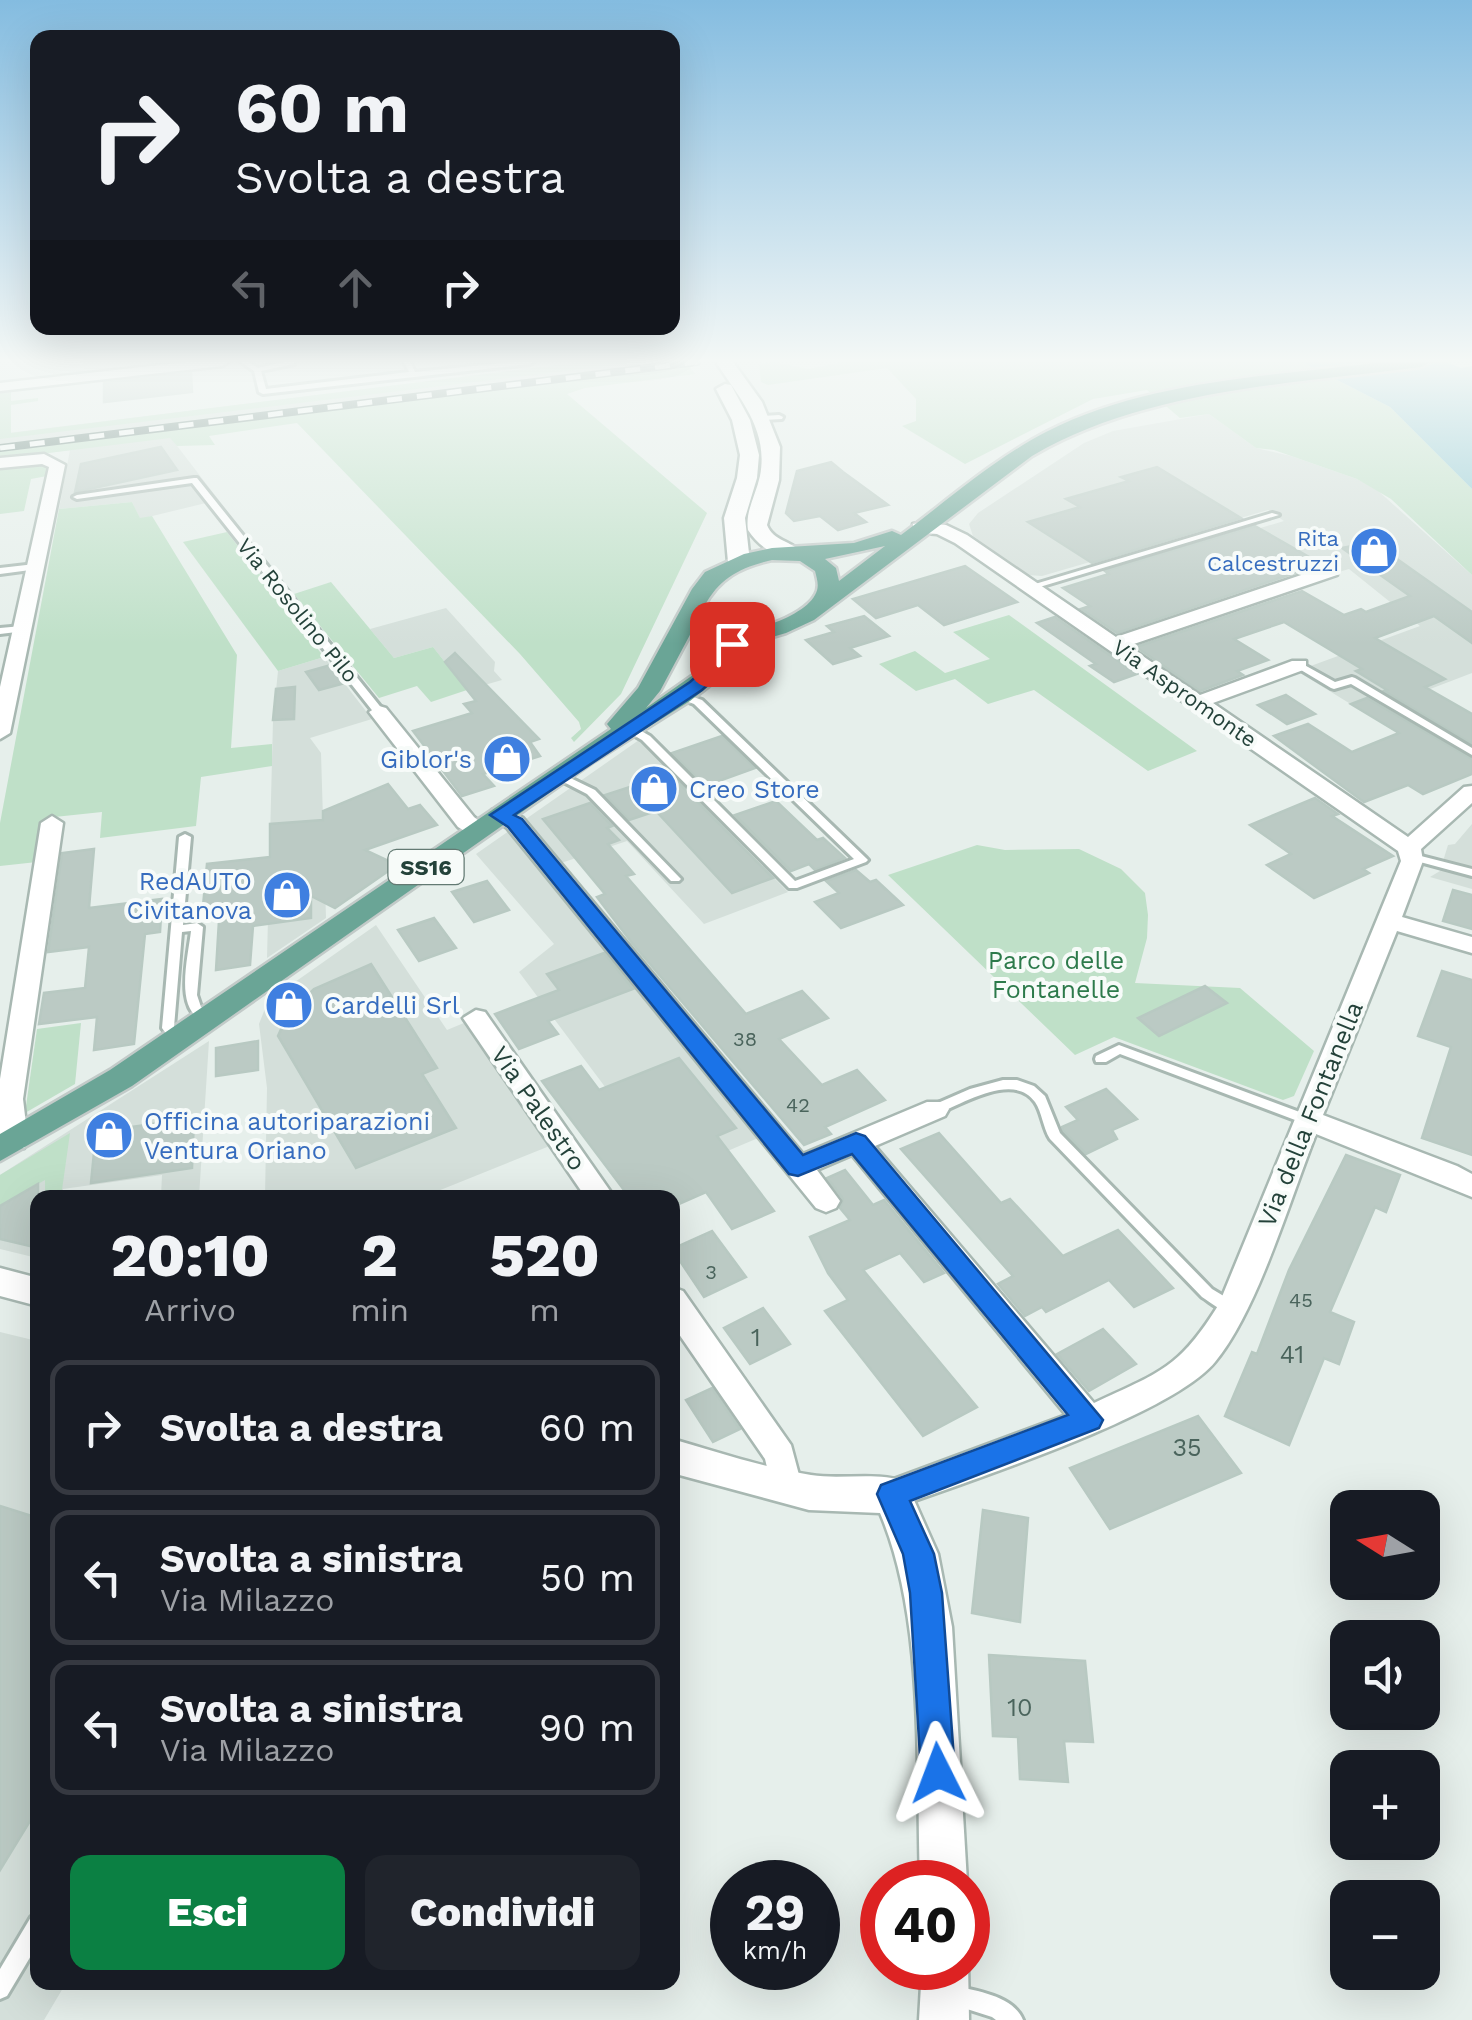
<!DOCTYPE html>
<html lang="it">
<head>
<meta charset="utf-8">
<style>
  :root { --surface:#171b24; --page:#20242c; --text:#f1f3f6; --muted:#9ea1a6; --line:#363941; --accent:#0b8043 }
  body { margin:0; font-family:"Work Sans",sans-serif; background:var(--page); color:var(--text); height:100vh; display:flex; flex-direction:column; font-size:38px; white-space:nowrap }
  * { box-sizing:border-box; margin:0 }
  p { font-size:32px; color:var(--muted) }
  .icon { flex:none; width:55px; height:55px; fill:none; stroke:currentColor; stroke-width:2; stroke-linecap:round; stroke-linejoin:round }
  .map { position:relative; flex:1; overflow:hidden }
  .panel { position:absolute; left:30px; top:1190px; width:650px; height:800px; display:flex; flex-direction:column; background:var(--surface); border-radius:20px; box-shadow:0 10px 40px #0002 }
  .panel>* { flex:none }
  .guide { position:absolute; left:30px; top:30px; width:650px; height:305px; border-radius:20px; box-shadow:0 10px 40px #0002; background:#171b24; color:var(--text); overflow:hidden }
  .needle { width:65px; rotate:281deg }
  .fabs { position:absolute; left:1330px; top:1490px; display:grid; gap:20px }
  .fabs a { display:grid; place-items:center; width:110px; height:110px; border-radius:20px; background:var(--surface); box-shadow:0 10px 40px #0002; font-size:50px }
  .speed { position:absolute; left:710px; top:1860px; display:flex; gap:20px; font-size:50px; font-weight:700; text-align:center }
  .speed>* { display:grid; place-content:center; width:130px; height:130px; border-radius:50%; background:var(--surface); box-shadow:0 10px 40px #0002; line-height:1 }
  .speed small { font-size:25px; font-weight:400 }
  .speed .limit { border:15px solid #d22; background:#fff; color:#111 }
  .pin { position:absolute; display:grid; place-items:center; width:85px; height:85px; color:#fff; margin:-42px; border-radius:20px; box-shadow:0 5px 15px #0006 }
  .me { position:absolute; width:110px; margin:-55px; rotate:357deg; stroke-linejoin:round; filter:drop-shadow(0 0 8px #0008) }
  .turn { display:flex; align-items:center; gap:35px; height:210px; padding:0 40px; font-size:45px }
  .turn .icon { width:130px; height:130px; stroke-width:2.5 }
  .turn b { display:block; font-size:70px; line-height:85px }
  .lanes { display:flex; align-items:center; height:95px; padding:0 40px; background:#0003; justify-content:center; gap:50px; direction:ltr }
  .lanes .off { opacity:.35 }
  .eta { display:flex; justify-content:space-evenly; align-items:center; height:170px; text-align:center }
  .eta b { font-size:60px; font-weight:800; line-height:70px }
  .action { display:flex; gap:20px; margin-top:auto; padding:20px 40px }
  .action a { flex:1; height:115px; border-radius:20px; background:var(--accent); color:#fff; font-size:40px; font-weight:800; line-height:115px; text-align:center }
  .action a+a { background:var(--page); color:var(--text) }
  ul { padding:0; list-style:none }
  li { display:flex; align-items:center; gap:30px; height:135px; margin:0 20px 15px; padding:0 20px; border:5px solid var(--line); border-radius:20px }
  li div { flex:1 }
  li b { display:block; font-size:38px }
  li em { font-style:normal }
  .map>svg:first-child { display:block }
</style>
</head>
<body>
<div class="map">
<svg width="1472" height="2020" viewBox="0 0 1472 2020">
  <rect width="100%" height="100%" fill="#e6efeb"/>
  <!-- built -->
  <g fill="#d4dfda">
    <path d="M583 362H685L695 374 171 438 241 529 227 532 206 503 140 519 132 502 59 509 70 450 0 459V434Z"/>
    <path d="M1209 414 1256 448 1291 456 1357 479 1376 489 1472 575V673L1391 704 1446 738 1422 748 1297 671 1420 626 1349 569 1332 574 1290 550 1135 599 1099 576 1284 521 1268 510 1042 576 1028 575 973 536 969 524 978 513 1084 443 1113 431Z"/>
    <path d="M446 608 495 662 494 671 502 680 467 690 433 647 394 658 370 629Z"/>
    <path d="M324 657 372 719 310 738 321 753 326 918 267 958 273 720 278 671Z"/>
    <path d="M639 740 788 892 704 924 627 841 552 866 770 1133 671 1175 519 972 554 944 476 854Z"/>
    <path d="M1472 824V889L1430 877 1440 871 1448 845 1455 844Z"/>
    <path d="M376 925 447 1030 476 1018 562 1141 423 1197H265L267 1088 259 1024 268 1001Z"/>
    <path d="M209 1041 199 1197H161L162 1175 63 1189 61 1197 38 1198 37 1258 0 1249V1175Z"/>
    <path d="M0 1332 37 1341 38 1982 66 1983 44 2020H0Z"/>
  </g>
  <!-- green -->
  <g fill="#bfe0c8">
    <path d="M583 362H640L0 439V393L11 392V401L38 398V401L11 405V433Z"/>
    <path d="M774 362 808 369 843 362H1302L1390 407 1472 489V575L1391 499 1357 479 1274 450 1256 448 1209 414 1180 418 1147 390 1093 399 965 464 902 426 916 421V399L887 368 768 385 761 382 759 364Z"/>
    <path d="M689 366 695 374 585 388 567 394 707 513 621 694 574 742 571 738 581 729 579 722 520 654 297 423 209 436 215 445 177 446 170 438 0 459V452Z"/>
    <path d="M38 463 49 467 47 476 31 479 24 511 0 514V468Z"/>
    <path d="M132 502 140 518 152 516 237 655 231 748 272 744V766L201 777 196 826 100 838 102 812 45 818 37 862 0 866V823L59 509Z"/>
    <path d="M227 532 324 657 278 671 183 542Z"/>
    <path d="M331 582 394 658 433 647 467 690 431 702 417 686 379 698 294 594Z"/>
    <path d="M1009 615 1197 751 1148 771 1034 690 988 704 955 679 916 691 879 664 915 651 945 673 990 659 953 632Z"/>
    <path d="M977 845 1005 850 1079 849 1121 869 1145 893 1148 915 1147 938 1135 983 1240 988 1314 1051 1294 1096 1283 1100 1114 1037 1075 1055 888 875Z"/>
    <path d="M81 1023 75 1084 25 1113 37 1029Z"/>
    <path d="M70 1133 61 1197H45V1180L0 1206V1175Z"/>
  </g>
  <!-- water -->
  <path fill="#8ec9d4" d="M1302 362H1447L1461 368 1472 366V489L1390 407Z"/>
  <!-- building -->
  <g fill="#bbcac4" stroke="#b8c9c2" stroke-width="2.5">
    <path d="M191 373 192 392 104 402V383Z"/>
    <path d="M161 447 177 470 75 492 81 464Z"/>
    <path d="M831 462 843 472 888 505 854 513 866 522 838 530 820 516 794 521 786 513 797 471Z"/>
    <path d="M1157 467 1241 518 1092 563 1028 522 1080 507 1066 499 1129 481 1121 477Z"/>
    <path d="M1255 526 1316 561 1289 570 1295 573 1117 633 1081 609 1090 606 1063 588 1109 574 1105 571Z"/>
    <path d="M1373 542 1472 612V643L1434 616 1375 638 1445 679 1425 687 1472 714V744L1384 691 1387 690 1356 671 1362 669 1284 622 1234 639 1268 660 1237 671 1243 675 1200 691 1136 647 1302 591 1344 615 1361 609 1366 612 1410 596 1342 548Z"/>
    <path d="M965 566 1017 602 944 625 918 605 876 618 853 599Z"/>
    <path d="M864 616 889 636 850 648 860 656 833 664 806 640 834 632 827 626Z"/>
    <path d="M1055 617 1137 674 1114 682 1090 666 1096 664 1037 623Z"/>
    <path d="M455 653 539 739 530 742 540 756 483 774 494 786 462 796 413 731 472 713 464 704 476 701 445 662Z"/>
    <path d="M331 665 345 683 319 690 306 672Z"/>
    <path d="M295 687 294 719 273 720 276 689Z"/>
    <path d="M1286 695 1315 714 1287 724 1258 705Z"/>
    <path d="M1367 698 1472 759V774L1423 794 1408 785 1364 802 1274 736 1308 724 1352 752 1399 733 1351 704Z"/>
    <path d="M722 736 755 768 705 786 672 753Z"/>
    <path d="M670 774 773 878 732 893 656 811 629 820 605 795Z"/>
    <path d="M388 784 408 809 420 805 437 825 365 850 397 865 335 908 311 896V918L253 926 250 965 216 970 220 904 203 906 207 864 270 857V824L323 820V811Z"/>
    <path d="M1315 798 1338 814 1332 816 1393 856 1363 869 1369 873 1314 898 1267 865 1291 854 1250 825Z"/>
    <path d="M776 801 817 840 823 838 845 858 815 870 809 864 791 871 735 815Z"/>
    <path d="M590 803 612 826 607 828 619 840 608 844 634 874 626 876 746 1014 802 991 828 1018 779 1039 822 1085 857 1070 885 1100 825 1127 831 1134 804 1145 632 943 597 897 605 894 543 819Z"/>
    <path d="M94 849 89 908 162 899 160 932 145 934 134 1044 94 1050 97 1017 39 1024 44 993 85 988 89 947 48 952 62 853Z"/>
    <path d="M856 870 870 882 876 880 903 905 841 928 815 902 839 893 826 881Z"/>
    <path d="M487 881 509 910 474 922 452 892Z"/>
    <path d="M1453 890 1472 895V929L1443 921Z"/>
    <path d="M434 918 456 948 419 961 398 930Z"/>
    <path d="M604 953 633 989 548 1021 558 1034 519 1049 495 1014 559 990 547 974Z"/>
    <path d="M371 964 437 1068 422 1074 456 1128 356 1168 278 1036 288 1014 314 989Z"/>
    <path d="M1442 971 1472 980V1155L1422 1138 1451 1047 1418 1036Z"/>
    <path d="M1205 986 1227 1003 1159 1036 1138 1018Z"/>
    <path d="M258 1041V1070L216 1076V1048Z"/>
    <path d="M679 1058 736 1128 717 1136 774 1211 732 1229 706 1192 672 1207V1198H630L542 1081 581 1066 599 1090Z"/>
    <path d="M1106 1089 1137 1119 1112 1130 1117 1139 1086 1154 1063 1131 1062 1127 1078 1120 1066 1107Z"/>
    <path d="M194 1118 192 1168 91 1183 96 1132Z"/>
    <path d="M939 1133 1001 1203 1010 1199 1063 1256 1118 1230 1173 1288 1134 1307 1109 1280 1046 1312 1042 1307 1025 1316 998 1284 1013 1276 901 1149Z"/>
    <path d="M1346 1155 1400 1175 1386 1212 1375 1207 1330 1312 1354 1322 1339 1364 1324 1358 1289 1445 1225 1416 1252 1352 1257 1354 1289 1270Z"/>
    <path d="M845 1170 873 1205 884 1200 944 1273 924 1282 900 1253 863 1270 977 1407 923 1436 825 1311 848 1300 828 1273 810 1237 850 1220 840 1208 843 1199 827 1178Z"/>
    <path d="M38 1184V1248L0 1239V1206Z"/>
    <path d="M712 1231 746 1277 704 1297 672 1249Z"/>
    <path d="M763 1308 790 1344 750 1364 724 1328Z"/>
    <path d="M1103 1329 1136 1364 1089 1391 1057 1354Z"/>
    <path d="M712 1388 740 1429 713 1442 686 1400Z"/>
    <path d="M1198 1416 1241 1473 1110 1529 1070 1468Z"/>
    <path d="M0 1506 38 1518V1808L0 1870Z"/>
    <path d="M983 1510 1028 1518 1020 1622 972 1613Z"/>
    <path d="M989 1655 1085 1661 1093 1742 1064 1741 1068 1782 1020 1779 1018 1737 993 1736Z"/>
  </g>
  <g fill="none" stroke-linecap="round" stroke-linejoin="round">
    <!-- service casing -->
    <g stroke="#a8b8b2" stroke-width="6">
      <g id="service">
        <path d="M241 362H249L258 368 284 362H294V364L261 371 266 389 409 372 404 362H410L415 372 513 362H534L530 364 263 394 259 392 254 371Z"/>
        <path d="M779 415 783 417 782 419 763 420 759 418 763 416Z"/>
        <path d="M194 478H197L383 710V714H375L192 483 77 499 73 497 77 495Z"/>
        <path d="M1272 513 1279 515 1033 589 1025 587Z"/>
        <path d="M35 564 39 567 38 569 0 574V568Z"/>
        <path d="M22 626 25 627V631L0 634V628Z"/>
        <path d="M1299 662 1335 682 1352 677 1355 678 1472 748V755L1351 684 1334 689 1331 688 1296 667V663Z"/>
        <path d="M682 693 702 700 866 858 868 860 866 862 797 888H789L642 740 628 732V728H636L650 736 795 881 854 859 694 704 678 698 677 696Z"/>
        <path d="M558 772 595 790 679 877 681 879 679 881H671L587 794 554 777 553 775Z"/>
        <path d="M185 834 191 837 183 925 197 923 203 927 197 995 201 1007 215 1018 213 1021C171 1022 188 958 191 931L182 932 174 1027 184 1040 178 1044 173 1043 162 1028 179 837Z"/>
        <path d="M1413 854 1472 869V876L1409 859 1407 857 1409 855Z"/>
        <path d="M1119 1045 1313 1117 1315 1120 1313 1123H1303L1120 1054 1106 1062H1096L1095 1059 1096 1056Z"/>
        <path d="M1003 1080H1017L1034 1086 1045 1096 1060 1133 1212 1289 1237 1304 1239 1308 1237 1312C1225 1316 1212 1303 1202 1297L1050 1139C1043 1128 1042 1112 1035 1102 1013 1071 961 1105 936 1114L931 1112 929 1109 931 1106 970 1089Z"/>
        <path d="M38 1914V1944L7 1996 0 1999V1969L31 1917Z"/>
        <path d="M952 1985C975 1991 1013 1995 1023 2020H996L992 2017 945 2002 942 1995 945 1988Z"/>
      </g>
    </g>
    <!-- minor casing -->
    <g stroke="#a8b8b2" stroke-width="5">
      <g id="minor">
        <path d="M187 362H229L222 366 0 391V383Z"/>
        <path d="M44 454 65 465 10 733 0 739V687L49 467 42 464 0 468V458Z"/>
        <path d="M919 523 946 525 967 535 1116 637 1325 567H1337V575L1128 646 1200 695 1292 661H1306V669L1213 703 1408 837 1464 787 1472 786V803L1421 849 1423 861 1402 917 1472 937V953L1397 931 1323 1115 1457 1166 1472 1174V1197L1316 1134C1290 1199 1258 1310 1215 1362 1171 1416 965 1482 892 1509L880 1504 876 1494 880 1484 1066 1415 852 1155 817 1170 840 1201 836 1208 826 1212 816 1208 507 828 489 815 492 810H508L523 818 803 1154 927 1102H945L949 1109 945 1116 875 1146 1094 1403C1160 1372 1179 1369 1219 1304L1401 861 1398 851 955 543 937 534 913 532V524Z"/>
        <path d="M379 706 386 708 474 817 490 830 487 835H471L458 827 369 712Z"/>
        <path d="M52 816 63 823 23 1099 28 1141 24 1148H4L0 1141V1079L41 823Z"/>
        <path d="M476 1010 485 1012 615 1198H586L463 1018Z"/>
        <path d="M672 1287 683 1291 791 1445 802 1486 798 1496 786 1500 774 1496 765 1459 672 1324Z"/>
      </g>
    </g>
    <!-- tertiary casing -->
    <g stroke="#a8b8b2" stroke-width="5">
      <g id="tertiary">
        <path d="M716 362H733L762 402 780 447 779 480 767 525C773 541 792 541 802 553L799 557C779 561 759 547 748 530 745 511 756 495 760 476 769 429 739 398 716 362Z"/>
        <path d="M725 384 731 385 750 420 759 455 757 478 745 518 750 562 739 568 728 562 724 518 737 478 740 455 732 420 716 389Z"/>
        <path d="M0 1268 38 1278V1306L0 1296Z"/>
        <path d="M672 1439C718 1452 764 1468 811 1475 842 1480 878 1471 906 1482L938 1554 952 1627 967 1882H920C916 1767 925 1618 880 1513L809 1510 672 1473Z"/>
        <path d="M968 1961 969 2020H919L922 1968H968Z"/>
      </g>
    </g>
    <!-- primary casing -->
    <g stroke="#c2cac8" stroke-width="5">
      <path id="primary" d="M1384 362H1430L1421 367C1292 384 1146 389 1032 456L814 620 786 633 745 645 719 678 690 701 593 762 132 1086 0 1161V1134L110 1070 611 729 607 724 638 688 692 589 705 572 744 554 772 548 854 543 892 531 901 535C948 500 994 459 1046 432 1147 380 1273 376 1384 362ZM885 546 839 581 836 568 825 559ZM772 560 800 561 815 571C817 579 820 587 815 595 803 618 743 637 718 631L710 624 704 607C719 578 741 567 772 560ZM692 631 702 641 721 646 703 668 646 708 660 691Z"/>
    </g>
    <!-- service -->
    <use href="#service" fill="#fff" fill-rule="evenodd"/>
    <!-- minor -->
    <use href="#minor" fill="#fff" fill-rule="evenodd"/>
    <!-- tertiary -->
    <use href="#tertiary" fill="#fff" fill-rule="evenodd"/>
    <!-- primary -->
    <use href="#primary" fill="#6aa596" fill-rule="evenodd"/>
    <!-- rail casing -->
    <g stroke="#5f7d75" stroke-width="8">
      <path id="rail" d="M0 448 697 362"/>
    </g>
    <!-- rail -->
    <use href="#rail" stroke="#f7fbf9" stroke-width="5" stroke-dasharray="15" stroke-linecap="butt"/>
  </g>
  <!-- sky -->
  <linearGradient id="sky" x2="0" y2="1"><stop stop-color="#84bce0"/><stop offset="0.56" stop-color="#f4f8f6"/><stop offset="1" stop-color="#f4f8f6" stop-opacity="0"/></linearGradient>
  <rect width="1472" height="644" fill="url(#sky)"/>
  <!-- route -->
  <path fill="#1a73e8" stroke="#114b97" stroke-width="2.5" d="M732 638 741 644 725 669 702 690 514 815 522 819 803 1155 856 1133 865 1136 1103 1420 1099 1428 910 1501 934 1554 942 1593 955 1773 950 1785 938 1790 926 1785 921 1773 910 1593 903 1554 877 1494 881 1485 1068 1415 852 1154 798 1176 789 1174 508 827 490 815 690 682 712 662 726 640Z"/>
  <!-- icons -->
  <defs>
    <g id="shop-disc" transform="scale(2.5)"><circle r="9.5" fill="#3f7fe0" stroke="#f7fbf9"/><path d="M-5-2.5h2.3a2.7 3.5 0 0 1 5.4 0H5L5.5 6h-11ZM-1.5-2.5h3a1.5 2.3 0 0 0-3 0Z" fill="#fff"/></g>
  </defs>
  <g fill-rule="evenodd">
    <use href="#shop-disc" x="1374" y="551"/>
    <use href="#shop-disc" x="507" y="759"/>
    <use href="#shop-disc" x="654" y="789"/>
    <use href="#shop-disc" x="287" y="895"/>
    <use href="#shop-disc" x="289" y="1005"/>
    <use href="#shop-disc" x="109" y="1135"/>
  </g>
  <g text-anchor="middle" stroke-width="8" stroke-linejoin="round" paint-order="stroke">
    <!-- number labels -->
    <g font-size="20" fill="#4a645c">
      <text x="745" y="1046">38</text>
      <text x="798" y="1112">42</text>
      <text x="711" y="1279">3</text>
      <text x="1301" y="1307">45</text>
    </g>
    <!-- far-shop labels -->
    <g font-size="22" fill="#366cbe" stroke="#f7fbf9" text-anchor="end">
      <text x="1339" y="546">Rita<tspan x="1339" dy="25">Calcestruzzi</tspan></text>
    </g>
    <!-- far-street labels -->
    <g font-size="22" fill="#24423a" stroke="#f7fbf9">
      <text transform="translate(298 610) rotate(51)" y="8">Via Rosolino Pilo</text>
      <text transform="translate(1185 693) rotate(35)" y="8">Via Aspromonte</text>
    </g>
    <!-- shield labels -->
    <rect fill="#f7fbf9" stroke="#637a73" stroke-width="2.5" x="388.5" y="850" width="75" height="34" rx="8"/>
    <g font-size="22" font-weight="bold" fill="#24423a">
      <text x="426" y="875">SS16</text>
    </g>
    <!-- shop labels -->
    <g font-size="25" fill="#366cbe" stroke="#f7fbf9" text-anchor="start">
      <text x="472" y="768" text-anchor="end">Giblor's</text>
      <text x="689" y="798">Creo Store</text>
      <text x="252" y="890" text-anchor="end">RedAUTO<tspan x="252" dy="29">Civitanova</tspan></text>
      <text x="324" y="1014">Cardelli Srl</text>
      <text x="144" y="1130">Officina autoriparazioni<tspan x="144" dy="29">Ventura Oriano</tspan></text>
    </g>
    <!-- park labels -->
    <g font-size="25" fill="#2d7a4b" stroke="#f7fbf9">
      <text x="1056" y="969">Parco delle<tspan x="1056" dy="29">Fontanelle</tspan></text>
    </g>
    <!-- street labels -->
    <g font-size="25" fill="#24423a" stroke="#f7fbf9">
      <text transform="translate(539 1108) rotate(55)" y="9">Via Palestro</text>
      <text transform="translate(1310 1114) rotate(-68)" y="9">Via della Fontanella</text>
    </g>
    <!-- near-number labels -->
    <g font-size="25" fill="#4a645c">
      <text x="756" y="1346">1</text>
      <text x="1292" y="1363">41</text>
      <text x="1187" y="1456">35</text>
      <text x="1020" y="1716">10</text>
    </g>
  </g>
</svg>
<div class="fabs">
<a><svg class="needle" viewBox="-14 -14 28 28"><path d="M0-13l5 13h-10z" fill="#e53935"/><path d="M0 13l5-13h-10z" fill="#9ea1a6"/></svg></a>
<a><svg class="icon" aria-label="sound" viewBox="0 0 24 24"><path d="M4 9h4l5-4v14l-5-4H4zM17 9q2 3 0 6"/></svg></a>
<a>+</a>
<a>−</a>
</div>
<div class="speed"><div>29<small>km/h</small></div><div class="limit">40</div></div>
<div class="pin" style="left:732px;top:644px;background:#d93025"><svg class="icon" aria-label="arrive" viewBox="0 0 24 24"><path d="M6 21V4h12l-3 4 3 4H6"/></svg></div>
<svg class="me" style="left:938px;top:1773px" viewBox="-20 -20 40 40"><path d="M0-17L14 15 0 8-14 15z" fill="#1a73e8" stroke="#fff" stroke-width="4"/></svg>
<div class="guide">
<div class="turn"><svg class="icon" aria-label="right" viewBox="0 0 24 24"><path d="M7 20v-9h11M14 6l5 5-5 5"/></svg><div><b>60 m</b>Svolta a destra</div></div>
<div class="lanes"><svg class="icon off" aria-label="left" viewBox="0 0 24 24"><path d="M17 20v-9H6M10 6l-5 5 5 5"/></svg><svg class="icon off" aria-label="ahead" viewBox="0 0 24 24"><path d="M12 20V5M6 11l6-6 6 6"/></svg><svg class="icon" aria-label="right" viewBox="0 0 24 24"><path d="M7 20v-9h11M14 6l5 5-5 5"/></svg></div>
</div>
<section class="panel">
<div class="eta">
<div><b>20:10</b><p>Arrivo</p></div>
<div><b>2</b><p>min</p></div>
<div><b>520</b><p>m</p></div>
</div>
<ul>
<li><svg class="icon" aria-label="right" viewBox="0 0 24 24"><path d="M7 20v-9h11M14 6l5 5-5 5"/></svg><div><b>Svolta a destra</b></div><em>60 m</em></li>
<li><svg class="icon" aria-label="left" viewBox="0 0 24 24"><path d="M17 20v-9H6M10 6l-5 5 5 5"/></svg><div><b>Svolta a sinistra</b><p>Via Milazzo</p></div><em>50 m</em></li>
<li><svg class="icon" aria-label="left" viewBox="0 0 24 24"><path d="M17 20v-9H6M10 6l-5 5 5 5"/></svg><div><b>Svolta a sinistra</b><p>Via Milazzo</p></div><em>90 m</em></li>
</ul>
<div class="action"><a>Esci</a><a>Condividi</a></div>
</section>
</div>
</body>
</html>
